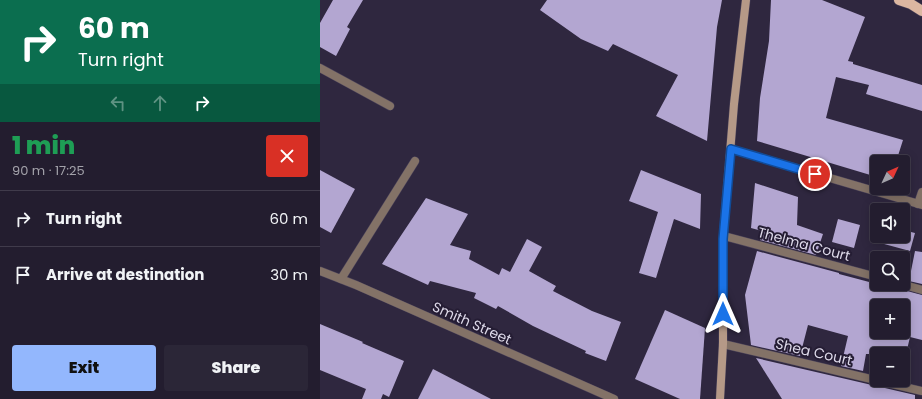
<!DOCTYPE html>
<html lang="en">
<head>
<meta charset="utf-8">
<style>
  :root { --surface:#231d2f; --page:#2b2637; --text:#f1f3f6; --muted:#a3a2aa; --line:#403b4b; --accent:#93b7fd }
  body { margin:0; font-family:Poppins,sans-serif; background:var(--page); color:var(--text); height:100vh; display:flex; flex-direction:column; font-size:15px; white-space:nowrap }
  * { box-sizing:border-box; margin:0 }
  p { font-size:13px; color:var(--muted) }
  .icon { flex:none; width:22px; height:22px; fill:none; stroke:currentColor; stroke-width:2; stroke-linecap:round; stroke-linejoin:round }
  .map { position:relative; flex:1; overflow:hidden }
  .details { display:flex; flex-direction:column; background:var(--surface); width:320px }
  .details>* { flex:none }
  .guide { background:#0b6e4f; color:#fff; overflow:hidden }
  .needle { width:26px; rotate:46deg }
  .fabs { position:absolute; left:550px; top:155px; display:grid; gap:8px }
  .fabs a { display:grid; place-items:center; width:40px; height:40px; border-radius:4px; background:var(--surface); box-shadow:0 2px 10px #0003,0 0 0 1px var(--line); font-size:20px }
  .pin { position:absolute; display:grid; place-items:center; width:34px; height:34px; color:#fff; margin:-17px; border:2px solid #fff; border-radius:50%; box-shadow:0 1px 4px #0007 }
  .me { position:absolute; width:44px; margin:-22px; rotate:0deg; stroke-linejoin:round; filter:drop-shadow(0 0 3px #0008) }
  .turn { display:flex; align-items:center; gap:14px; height:84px; padding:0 12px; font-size:18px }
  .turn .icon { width:52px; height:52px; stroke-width:2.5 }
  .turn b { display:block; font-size:28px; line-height:34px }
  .lanes { display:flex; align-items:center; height:38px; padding:0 12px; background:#0003; justify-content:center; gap:20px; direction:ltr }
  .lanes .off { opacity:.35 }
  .round { display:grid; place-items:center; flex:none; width:42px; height:42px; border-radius:4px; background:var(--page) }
  .head { display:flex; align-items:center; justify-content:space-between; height:68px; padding:0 12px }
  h1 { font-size:24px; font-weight:800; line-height:30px; color:#1e9e55 }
  .button { display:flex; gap:8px; margin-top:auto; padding:8px 12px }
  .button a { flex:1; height:46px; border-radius:4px; background:var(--accent); color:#111; font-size:16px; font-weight:800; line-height:46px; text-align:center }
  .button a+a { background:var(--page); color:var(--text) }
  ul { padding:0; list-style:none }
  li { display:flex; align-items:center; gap:12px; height:56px; padding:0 12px; border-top:1px solid var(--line) }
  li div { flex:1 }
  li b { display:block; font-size:15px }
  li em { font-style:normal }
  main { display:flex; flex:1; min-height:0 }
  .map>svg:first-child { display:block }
</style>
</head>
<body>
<main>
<section class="details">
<div class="guide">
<div class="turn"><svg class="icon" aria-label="right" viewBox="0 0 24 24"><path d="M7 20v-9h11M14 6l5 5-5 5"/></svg><div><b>60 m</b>Turn right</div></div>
<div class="lanes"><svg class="icon off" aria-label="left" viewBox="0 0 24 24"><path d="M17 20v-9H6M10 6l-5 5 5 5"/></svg><svg class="icon off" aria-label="ahead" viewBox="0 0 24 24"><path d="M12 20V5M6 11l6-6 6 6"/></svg><svg class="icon" aria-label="right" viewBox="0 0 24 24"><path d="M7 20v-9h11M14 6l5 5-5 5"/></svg></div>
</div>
<div class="head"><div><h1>1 min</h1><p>90 m · 17:25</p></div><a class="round" style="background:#d93025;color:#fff"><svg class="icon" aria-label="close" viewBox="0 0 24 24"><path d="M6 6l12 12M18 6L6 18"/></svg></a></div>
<ul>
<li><svg class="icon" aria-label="right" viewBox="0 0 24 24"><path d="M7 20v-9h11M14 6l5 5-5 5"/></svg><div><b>Turn right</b></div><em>60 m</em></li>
<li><svg class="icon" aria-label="arrive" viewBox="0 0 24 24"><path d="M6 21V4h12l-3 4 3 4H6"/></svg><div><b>Arrive at destination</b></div><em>30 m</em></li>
</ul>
<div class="button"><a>Exit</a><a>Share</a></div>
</section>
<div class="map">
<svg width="602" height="399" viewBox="0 0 602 399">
  <rect width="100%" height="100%" fill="#2f273f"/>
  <!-- building -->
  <g fill="#b3a6d1" fill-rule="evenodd">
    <path d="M13 0H43L27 27 30 29 16 56 0 47V23Z"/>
    <path d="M227 0H402L397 27 387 141 336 116 358 75 293 44 288 51 261 39 220 10Z"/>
    <path d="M451 0H502L545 17 528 61 533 62V64L602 85V111L546 94 549 85 516 77 506 118 583 140 576 162H557V177L437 141 440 98 449 41Z"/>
    <path d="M0 170 35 189 11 233 0 227Z"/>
    <path d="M321 170 381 194 380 229 354 219 336 278 319 273 338 212 309 201Z"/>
    <path d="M435 183 478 197 477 225 503 234 496 255 440 240 442 231 431 228Z"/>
    <path d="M106 198 148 214 130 245 151 251 149 259 179 275 182 268 190 272 207 239 222 247 209 271 236 286 233 291 272 311 301 322 286 361 265 353 266 351 213 326 178 306 176 309 154 298 156 293 110 281 108 285 62 264Z"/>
    <path d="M518 219 540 225 534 248 512 242Z"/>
    <path d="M557 226V236H583V230L595 233 590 251 553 241Z"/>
    <path d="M437 251 493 266 519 273V274L587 292V291L602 295V340L590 337 586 354H546L543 371 521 366 528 336 488 325 480 356 431 345 425 295ZM557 306H583V332H557Z"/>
    <path d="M595 251 602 252V284L589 281Z"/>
    <path d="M345 310 385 328 380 399H360L315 379Z"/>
    <path d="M0 324 43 342 42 343 84 361 69 397 63 394 61 399H42L46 389 0 370Z"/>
    <path d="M436 358 595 395V399H462Z"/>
    <path d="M113 369 171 399H98Z"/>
  </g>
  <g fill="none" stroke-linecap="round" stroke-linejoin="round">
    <!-- lane casing -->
    <g stroke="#4b435a" stroke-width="9">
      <g id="lane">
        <path d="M0 68 70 106"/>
        <path d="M411 149 602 205"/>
        <path d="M598 204 602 192"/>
        <path d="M404 236 557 277"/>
        <path d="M21 279 95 161"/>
        <path d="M581 284 602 290"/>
        <path d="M403 344 602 391"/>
      </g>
    </g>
    <!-- street casing -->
    <g stroke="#4b435a" stroke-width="9">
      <path id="street" d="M0 271 36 285 294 399"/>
    </g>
    <!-- secondary casing -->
    <g stroke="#4b435a" stroke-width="9">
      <path id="secondary" d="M400 399 403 344V239L414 104 426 0"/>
    </g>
    <!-- primary casing -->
    <g stroke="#4b435a" stroke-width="11">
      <path id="primary" d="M579 0 591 4 602 11"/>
    </g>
    <!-- lane -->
    <use href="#lane" stroke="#837267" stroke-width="8"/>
    <!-- street -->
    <use href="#street" stroke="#837267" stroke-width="8"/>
    <!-- secondary -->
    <use href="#secondary" stroke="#b59987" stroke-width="8"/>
    <!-- primary -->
    <use href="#primary" stroke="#dcb7a1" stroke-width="10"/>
  </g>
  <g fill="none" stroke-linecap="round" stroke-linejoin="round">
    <!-- route casing -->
    <g stroke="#114b97" stroke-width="10">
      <path id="route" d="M403 314V239L411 149 495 174"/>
    </g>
    <!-- route -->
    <use href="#route" stroke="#1a73e8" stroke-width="7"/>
  </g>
  <g text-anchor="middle" stroke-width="4" stroke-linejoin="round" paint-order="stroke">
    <!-- street labels -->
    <g font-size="14" fill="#ddd9e9" stroke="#251d34">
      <text transform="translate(484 244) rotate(15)" y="5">Thelma Court</text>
      <text transform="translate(152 323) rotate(24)" y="5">Smith Street</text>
      <text transform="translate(494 352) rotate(13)" y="5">Shea Court</text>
    </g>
  </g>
</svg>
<div class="fabs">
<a><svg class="needle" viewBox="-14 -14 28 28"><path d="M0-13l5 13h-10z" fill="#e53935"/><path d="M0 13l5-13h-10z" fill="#a3a2aa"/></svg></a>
<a><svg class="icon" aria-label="sound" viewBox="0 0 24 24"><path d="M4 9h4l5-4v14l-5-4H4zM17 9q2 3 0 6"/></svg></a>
<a><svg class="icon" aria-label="search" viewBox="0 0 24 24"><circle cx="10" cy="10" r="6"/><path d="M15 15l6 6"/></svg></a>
<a>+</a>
<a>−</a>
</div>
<div class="pin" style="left:495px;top:174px;background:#d93025"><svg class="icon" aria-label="arrive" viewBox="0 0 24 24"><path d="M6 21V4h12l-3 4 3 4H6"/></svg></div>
<svg class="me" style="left:403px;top:314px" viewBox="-20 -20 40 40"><path d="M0-17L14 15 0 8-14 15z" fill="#1a73e8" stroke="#fff" stroke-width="4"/></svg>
</div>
</main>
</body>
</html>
